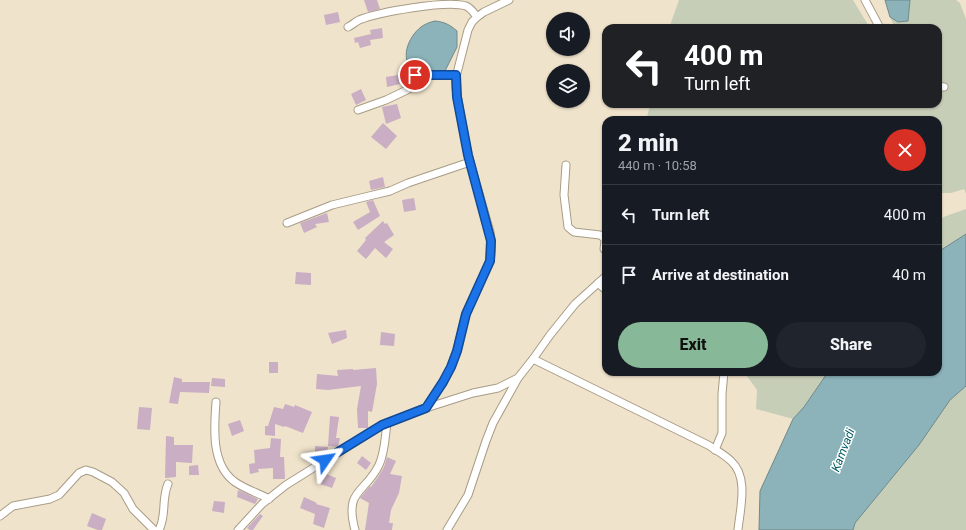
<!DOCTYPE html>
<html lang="en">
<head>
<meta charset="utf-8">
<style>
  :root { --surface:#171b24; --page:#20242c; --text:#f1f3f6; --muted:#9ea1a6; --line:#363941; --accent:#87b897 }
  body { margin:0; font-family:Roboto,sans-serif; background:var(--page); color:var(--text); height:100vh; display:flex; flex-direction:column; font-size:15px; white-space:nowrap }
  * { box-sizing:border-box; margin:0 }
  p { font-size:13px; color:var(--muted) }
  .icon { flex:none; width:22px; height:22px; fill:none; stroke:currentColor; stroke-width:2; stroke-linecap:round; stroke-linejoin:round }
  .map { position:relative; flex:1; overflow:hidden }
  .panel { position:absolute; left:602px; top:116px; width:340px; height:260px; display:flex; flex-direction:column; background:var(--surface); border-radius:12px; box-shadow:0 1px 3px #0004 }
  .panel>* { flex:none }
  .guide { position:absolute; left:602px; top:24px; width:340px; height:84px; border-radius:12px; box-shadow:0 1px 3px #0004; background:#202124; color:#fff; overflow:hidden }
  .controls { position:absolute; left:546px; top:12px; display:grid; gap:8px }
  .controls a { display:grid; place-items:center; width:44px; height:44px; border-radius:50%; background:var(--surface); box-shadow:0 1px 3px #0004; font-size:20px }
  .pin { position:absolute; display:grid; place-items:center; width:34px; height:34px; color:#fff; margin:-17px; border:2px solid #fff; border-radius:50%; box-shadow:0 1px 4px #0007 }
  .me { position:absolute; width:44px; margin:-22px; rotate:58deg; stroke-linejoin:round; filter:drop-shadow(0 0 3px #0008) }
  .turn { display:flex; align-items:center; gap:14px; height:84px; padding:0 16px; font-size:18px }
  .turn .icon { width:52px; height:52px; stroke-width:2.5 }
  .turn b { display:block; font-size:28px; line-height:34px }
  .round { display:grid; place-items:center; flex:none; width:42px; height:42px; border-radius:21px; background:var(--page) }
  .overview { display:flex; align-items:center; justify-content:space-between; height:68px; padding:0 16px }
  h1 { font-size:24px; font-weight:800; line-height:30px }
  .cta { display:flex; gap:8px; margin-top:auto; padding:8px 16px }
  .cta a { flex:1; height:46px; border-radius:24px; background:var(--accent); color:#111; font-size:16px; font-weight:800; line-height:46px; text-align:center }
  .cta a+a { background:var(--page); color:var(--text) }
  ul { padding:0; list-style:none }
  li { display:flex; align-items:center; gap:12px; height:60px; padding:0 16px; border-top:1px solid var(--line) }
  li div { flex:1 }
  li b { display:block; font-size:15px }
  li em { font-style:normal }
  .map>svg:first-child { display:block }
</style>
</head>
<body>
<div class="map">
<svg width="966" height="530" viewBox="0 0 966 530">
  <rect width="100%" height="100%" fill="#f0e3cb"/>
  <!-- green -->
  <g fill="#c7ceb8">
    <path d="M679 0H853L870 28H669Z"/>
    <path d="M910 0H956L960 3 966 19V194L964 189 951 193H938V120H648L647 117 650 104H938V28H895L890 17 898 22 908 21Z"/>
    <path d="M966 209V234L938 252V220L946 216Z"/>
    <path d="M744 372H828L804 407 793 419 756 409 757 390Z"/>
    <path d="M966 386V530H853L855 523 919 445 950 400Z"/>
  </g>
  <!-- water -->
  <g fill="#8bb3b9" stroke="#6f898b">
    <path d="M885 0H910L908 21 898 22 890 17Z"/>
    <path d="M435 21C445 22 450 25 457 31V47L445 71C436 72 423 76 414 70 399 60 408 37 421 27 425 24 430 22 435 21Z"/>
    <path d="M966 234V386L950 400 919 445 855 523 853 530H759L760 491 793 419 804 407 828 372H938V252Z"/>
  </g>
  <!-- building -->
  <g fill="#caaec3">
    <path d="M364 0H377L380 9 368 12Z"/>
    <path d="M338 12 340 22 326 25 324 15Z"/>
    <path d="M382 28 383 38 370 40 371 45 360 48 358 42 355 43 354 38 371 34 370 30Z"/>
    <path d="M398 75 400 84 387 87 386 77Z"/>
    <path d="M361 89 366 100 356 105 351 94Z"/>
    <path d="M397 104 401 118 386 124 382 107Z"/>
    <path d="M383 123 397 136 386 149 371 137Z"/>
    <path d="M383 177 385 187 371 190 369 181Z"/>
    <path d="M414 198 416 210 404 212 402 200Z"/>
    <path d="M373 200 380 216 358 230 353 222 370 212 366 202Z"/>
    <path d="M327 213 329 222 315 224 317 227 304 233 300 223Z"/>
    <path d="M383 221 385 224 387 223 394 235 384 242 393 249 386 258 375 248 366 259 357 251 366 240 365 238Z"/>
    <path d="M296 272 311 273V285L295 284Z"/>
    <path d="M346 330 347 338 332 344 328 333Z"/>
    <path d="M381 332 395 334 394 346 380 345Z"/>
    <rect x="269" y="362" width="9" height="11"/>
    <path d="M376 368 377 384 372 412 368 411V428H358L357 409 361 386 328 390 316 389 317 374 338 376 337 370 353 369V370Z"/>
    <path d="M174 377 182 379V382H210L209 393 180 392 178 404 169 403Z"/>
    <path d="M212 378 225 379V387L211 386Z"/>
    <path d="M285 404 294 407 295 405 312 412 303 433 285 426 284 427 275 424V436L265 435V426H268L274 407 283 409Z"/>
    <path d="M139 407 152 408 150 430 137 429Z"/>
    <path d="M330 416 339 417 336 438H340L338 447 328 446Z"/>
    <path d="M240 420 244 431 232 436 228 424Z"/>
    <path d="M166 436 174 437V445H193L192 463 176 462V477L165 478Z"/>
    <path d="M271 438 281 439 280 457H284L285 479H273V468L258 469 259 472 250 474 249 464 255 463 254 450 270 448Z"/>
    <path d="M315 446 328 447 327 453H315Z"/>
    <path d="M362 456 371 463 366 470 357 463Z"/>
    <path d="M387 457 396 461 390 474 402 476 399 493 391 510 389 523H393L392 530H365L369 503 360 498 370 486 371 487 378 477 384 467Z"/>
    <path d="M198 465 199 475H189V466Z"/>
    <path d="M324 473 336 478 332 488 320 484Z"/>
    <path d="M238 490 258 499 255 504 237 497Z"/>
    <path d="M304 497 317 503 316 504 330 508 324 528 313 524 315 514 300 508Z"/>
    <path d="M214 501 225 502 224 513 212 511Z"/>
    <path d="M92 513 106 519 102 530H98L87 526Z"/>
    <path d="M260 514 263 516 253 530H250L247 528Z"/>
  </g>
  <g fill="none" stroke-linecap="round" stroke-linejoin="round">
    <!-- street casing -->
    <g stroke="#a89c86" stroke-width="9">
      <g id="street">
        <path d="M865 0 880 28"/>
        <path d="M348 27C352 25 355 22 359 20 379 12 447 0 466 6 471 8 474 13 477 17"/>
        <path d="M938 86 944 87"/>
        <path d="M358 110 386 100 407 90 410 88 413 77 415 75H456"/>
        <path d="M566 165 564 195 568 227 574 232 600 235 604 238 605 241 604 249 606 251"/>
        <path d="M287 223 332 205 369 196 390 191 408 183 470 162"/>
        <path d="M598 283 606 290"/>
        <path d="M533 359 550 335 575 304 606 276"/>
        <path d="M216 402C214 428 211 465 235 482 245 489 258 493 269 499"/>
        <path d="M426 408 443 383 451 367 457 351 466 313 490 261C492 251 492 242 490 232L468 155 458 101 456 88V77L468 30 472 22 477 17 484 12 509 0"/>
        <path d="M715 450 722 433V394L724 372"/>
        <path d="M0 516 13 506 50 499 59 495 79 473 86 470 93 472 112 482 124 493 133 509 154 530"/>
        <path d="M159 530C167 514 161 500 168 484"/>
        <path d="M238 530 262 504 286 485 382 425 426 408 473 393 498 388 518 378 533 359 708 445C716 450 725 455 731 461 749 477 740 509 738 530"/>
        <path d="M355 530C344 489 365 494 379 465 385 452 385 437 387 423"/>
        <path d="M447 530 468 495 486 441 493 423 518 378"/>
      </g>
    </g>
    <!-- street -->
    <use href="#street" stroke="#fff" stroke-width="7"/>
  </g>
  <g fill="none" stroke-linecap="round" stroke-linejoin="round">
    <!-- route casing -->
    <g stroke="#114b97" stroke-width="10">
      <path id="route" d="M325 460 382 425 426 408 443 382 451 367 457 351 466 314 490 261 491 241 468 155 457 97 456 75H415"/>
    </g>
    <!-- route -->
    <use href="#route" stroke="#1a73e8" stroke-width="7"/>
  </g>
  <g text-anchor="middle" stroke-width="3" stroke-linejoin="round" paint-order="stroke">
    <!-- water labels -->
    <g font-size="12" font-style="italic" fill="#005a64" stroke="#fff">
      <text transform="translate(843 450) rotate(-69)" y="4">Kamvadi</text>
    </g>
  </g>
</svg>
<div class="controls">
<a><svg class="icon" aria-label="sound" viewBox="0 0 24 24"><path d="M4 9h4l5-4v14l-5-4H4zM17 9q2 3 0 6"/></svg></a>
<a><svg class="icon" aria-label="layers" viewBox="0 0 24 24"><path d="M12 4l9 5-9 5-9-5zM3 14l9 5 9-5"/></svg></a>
</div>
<div class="pin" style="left:415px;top:75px;background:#d93025"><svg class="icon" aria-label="arrive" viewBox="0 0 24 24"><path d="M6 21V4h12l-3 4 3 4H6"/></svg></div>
<svg class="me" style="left:325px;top:460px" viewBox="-20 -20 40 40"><path d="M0-17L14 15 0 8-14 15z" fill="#1a73e8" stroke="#fff" stroke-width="4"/></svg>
<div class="guide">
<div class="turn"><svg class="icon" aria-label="left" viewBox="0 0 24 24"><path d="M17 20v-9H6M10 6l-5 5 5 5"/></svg><div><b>400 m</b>Turn left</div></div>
</div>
<section class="panel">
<div class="overview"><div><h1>2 min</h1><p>440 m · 10:58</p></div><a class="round" style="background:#d93025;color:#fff"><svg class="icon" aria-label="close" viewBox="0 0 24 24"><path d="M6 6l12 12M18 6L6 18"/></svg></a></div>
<ul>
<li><svg class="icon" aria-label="left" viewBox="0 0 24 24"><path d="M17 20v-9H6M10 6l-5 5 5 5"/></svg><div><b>Turn left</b></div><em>400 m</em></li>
<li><svg class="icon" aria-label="arrive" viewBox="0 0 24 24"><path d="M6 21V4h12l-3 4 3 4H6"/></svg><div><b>Arrive at destination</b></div><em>40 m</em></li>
</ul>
<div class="cta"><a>Exit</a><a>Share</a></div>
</section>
</div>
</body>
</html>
